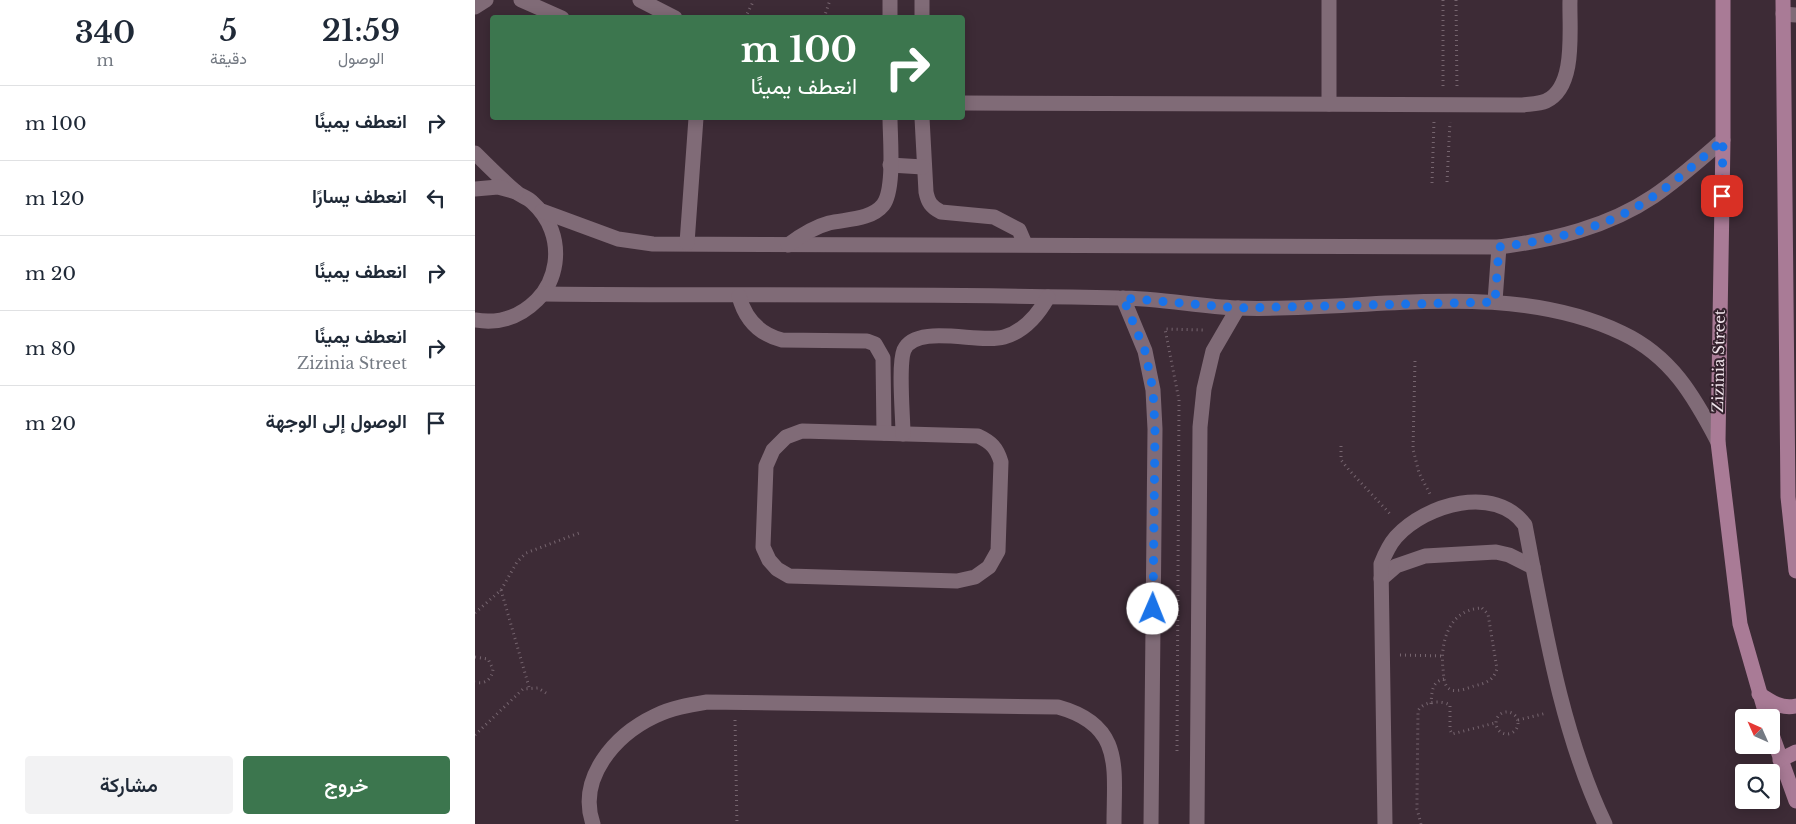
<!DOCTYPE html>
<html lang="ar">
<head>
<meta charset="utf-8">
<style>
  :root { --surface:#fff; --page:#f2f2f3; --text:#1f2937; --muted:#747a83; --line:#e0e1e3; --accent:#3c764e }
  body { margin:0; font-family:"Libre Baskerville",Vazirmatn,serif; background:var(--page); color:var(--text); direction:rtl; height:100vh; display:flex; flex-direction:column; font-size:19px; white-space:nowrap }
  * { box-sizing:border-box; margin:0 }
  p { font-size:16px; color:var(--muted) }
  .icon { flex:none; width:28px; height:28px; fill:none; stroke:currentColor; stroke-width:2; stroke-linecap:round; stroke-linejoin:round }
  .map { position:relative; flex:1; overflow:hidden; direction:ltr }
  .drawer { display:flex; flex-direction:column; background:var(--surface); width:475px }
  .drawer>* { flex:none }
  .banner { position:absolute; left:15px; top:15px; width:475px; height:105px; border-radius:5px; box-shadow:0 2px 12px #0003; direction:rtl; background:#3c764e; color:#fff; overflow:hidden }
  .needle { width:32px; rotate:315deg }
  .tools { position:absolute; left:1260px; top:709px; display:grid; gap:10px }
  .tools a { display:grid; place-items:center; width:45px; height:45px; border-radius:5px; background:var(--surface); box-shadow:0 2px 12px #0003; font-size:25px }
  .pin { position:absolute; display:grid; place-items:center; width:42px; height:42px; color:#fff; margin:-21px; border-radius:10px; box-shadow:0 2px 8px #0006 }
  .me { position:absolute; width:55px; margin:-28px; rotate:1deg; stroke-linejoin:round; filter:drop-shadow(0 0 4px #0008) }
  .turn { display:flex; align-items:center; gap:18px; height:105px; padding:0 25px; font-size:22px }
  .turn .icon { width:65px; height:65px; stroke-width:2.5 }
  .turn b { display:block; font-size:35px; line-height:42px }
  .eta { display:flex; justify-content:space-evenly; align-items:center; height:85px; text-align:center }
  .eta b { font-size:30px; font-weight:600; line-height:35px }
  .action { display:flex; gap:10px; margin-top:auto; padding:10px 25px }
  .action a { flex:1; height:58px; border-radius:5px; background:var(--accent); color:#fff; font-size:20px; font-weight:600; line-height:58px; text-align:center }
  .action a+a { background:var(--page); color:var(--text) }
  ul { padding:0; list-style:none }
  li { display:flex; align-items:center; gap:15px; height:75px; padding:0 25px; border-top:1px solid var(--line) }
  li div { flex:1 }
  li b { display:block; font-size:19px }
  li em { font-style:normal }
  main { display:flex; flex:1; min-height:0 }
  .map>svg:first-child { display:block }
</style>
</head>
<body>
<main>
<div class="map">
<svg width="1321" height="824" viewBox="0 0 1321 824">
  <rect width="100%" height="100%" fill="#3d2b36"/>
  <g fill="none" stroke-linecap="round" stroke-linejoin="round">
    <!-- path -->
    <g stroke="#76656f" stroke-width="3" stroke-dasharray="1 4" stroke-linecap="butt">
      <path d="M968 0V87"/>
      <path d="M981 0 982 89"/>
      <path d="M270 18 279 0"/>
      <path d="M349 18 355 0"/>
      <path d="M972 182 975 122"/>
      <path d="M957 183 959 121"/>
      <path d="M940 361 938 449 944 473 955 494"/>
      <path d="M866 446V460L874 470 917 516"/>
      <path d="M26 590 54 687"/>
      <path d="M1007 608 1013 614 1022 669C1018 681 1011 683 999 686 993 688 983 692 976 690 968 686 969 676 968 669 965 642 974 609 1007 608Z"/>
      <path d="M0 613 26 590 42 562 51 553 104 533"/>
      <path d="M925 655 967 656"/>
      <path d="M0 657 13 659 18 669C17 679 10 685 0 682"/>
      <path d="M956 704C957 693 956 682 969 679"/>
      <circle cx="1032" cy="723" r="11"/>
      <path d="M260 720 262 824"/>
      <path d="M1043 720 1072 713"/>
      <path d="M0 735 48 689 63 688 71 693"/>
      <path d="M702 751 704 400 690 329 731 330"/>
      <path d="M946 824 942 809V796L943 711C948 701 966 700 975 705V730L977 734 1020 723"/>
    </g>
    <!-- minor -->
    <g stroke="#806b77" stroke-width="15">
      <path d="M46 0 87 18"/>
      <path d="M165 0 200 18"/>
      <path d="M415 0V18"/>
      <path d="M447 0V18"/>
      <path d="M854 0V104"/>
      <path d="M0 7 11 0"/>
      <path d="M1308 14 1321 15"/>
      <path d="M488 103 1048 105C1054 104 1064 104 1071 101 1102 87 1094 28 1095 0"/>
      <path d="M447 118 451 192C453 202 456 207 466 212L519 217 544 230 550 244"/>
      <path d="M0 153C13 166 27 180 41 192 46 196 53 198 57 202 75 218 83 240 80 263 78 277 72 290 62 300 45 317 24 324 0 320"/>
      <path d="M415 165 448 167"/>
      <path d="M0 189 23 187 41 192"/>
      <path d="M67 211 143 239 178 244 1024 247C1078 240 1133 227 1179 196 1204 179 1226 159 1248 140"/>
      <path d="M212 243 221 118"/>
      <path d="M313 245C325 236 339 227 354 223 371 219 396 220 408 205 420 190 415 137 415 118"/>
      <path d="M68 294C260 296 452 293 644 298 683 298 722 306 761 308 886 313 1030 277 1147 333 1196 356 1219 396 1243 442"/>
      <path d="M264 296C270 319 284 334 307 340L392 341 400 344 408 358 409 433"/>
      <path d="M648 298 670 351 678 390 680 429 676 824"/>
      <path d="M1020 301 1024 247"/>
      <path d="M327 431 503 436C516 442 522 448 526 462L523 551 514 567 500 577 482 581 314 576 302 569 294 560 288 547 291 466 298 450 311 437Z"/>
      <path d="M428 434C428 416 423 365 429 350 441 323 504 344 529 337 550 331 563 315 573 297"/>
      <path d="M906 579 921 566 950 556 1021 552 1034 555 1058 567"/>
      <path d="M118 824C102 778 140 735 180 716 196 708 214 705 232 702L583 707C649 725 639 768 639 824"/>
      <path d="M722 824 725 427 729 389 738 351 763 308"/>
      <path d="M910 824 906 564C910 554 914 545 921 537 951 504 1020 484 1050 525 1069 624 1086 732 1130 824"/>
    </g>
    <!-- major -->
    <g stroke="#a97b96" stroke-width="15">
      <path d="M1248 0V140L1243 442 1265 624 1292 718"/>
      <path d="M1308 0 1313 497 1321 571"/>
      <path d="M1284 694C1296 702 1306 709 1321 706"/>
      <path d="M1296 732 1321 801"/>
      <path d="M1305 760 1321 752"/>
    </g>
  </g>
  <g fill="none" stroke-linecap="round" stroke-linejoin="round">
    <!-- route -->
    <path stroke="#1a73e8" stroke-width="9" stroke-dasharray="0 16.2" d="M678 609 680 429 678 390 670 351 648 298 763 308 1020 302 1024 247C1078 240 1133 228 1179 196 1204 179 1226 159 1248 140L1247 196"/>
  </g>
  <g text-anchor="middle" stroke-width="4" stroke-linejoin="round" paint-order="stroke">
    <!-- street labels -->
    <g font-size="15" fill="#f0e4eb" stroke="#33212c">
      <text transform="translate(1244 361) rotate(-89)" y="5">Zizinia Street</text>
    </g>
  </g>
</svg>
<div class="tools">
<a><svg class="needle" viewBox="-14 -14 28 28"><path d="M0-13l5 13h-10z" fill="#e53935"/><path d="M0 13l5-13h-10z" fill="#747a83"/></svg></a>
<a><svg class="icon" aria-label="search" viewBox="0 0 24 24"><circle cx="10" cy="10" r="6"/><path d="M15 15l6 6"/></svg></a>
</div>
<div class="pin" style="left:1247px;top:196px;background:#d93025"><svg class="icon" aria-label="arrive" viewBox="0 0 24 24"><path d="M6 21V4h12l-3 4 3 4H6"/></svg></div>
<svg class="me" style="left:678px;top:609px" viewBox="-20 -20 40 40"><circle r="19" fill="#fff"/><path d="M0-13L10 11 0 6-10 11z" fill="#1a73e8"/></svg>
<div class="banner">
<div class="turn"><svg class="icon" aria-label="right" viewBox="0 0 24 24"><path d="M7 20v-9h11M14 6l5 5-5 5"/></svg><div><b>100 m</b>انعطف يمينًا</div></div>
</div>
</div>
<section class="drawer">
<div class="eta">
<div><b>21:59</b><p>الوصول</p></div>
<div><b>5</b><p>دقيقة</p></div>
<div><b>340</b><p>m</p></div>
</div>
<ul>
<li><svg class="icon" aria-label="right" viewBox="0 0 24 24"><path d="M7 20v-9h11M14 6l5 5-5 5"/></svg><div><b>انعطف يمينًا</b></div><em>100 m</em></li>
<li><svg class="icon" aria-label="left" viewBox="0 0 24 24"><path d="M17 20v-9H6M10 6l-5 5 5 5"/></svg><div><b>انعطف يسارًا</b></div><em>120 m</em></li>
<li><svg class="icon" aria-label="right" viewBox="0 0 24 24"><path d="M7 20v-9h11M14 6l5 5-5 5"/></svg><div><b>انعطف يمينًا</b></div><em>20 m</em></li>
<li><svg class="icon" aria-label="right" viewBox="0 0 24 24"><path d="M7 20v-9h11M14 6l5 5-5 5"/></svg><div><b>انعطف يمينًا</b><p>Zizinia Street</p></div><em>80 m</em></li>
<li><svg class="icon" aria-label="arrive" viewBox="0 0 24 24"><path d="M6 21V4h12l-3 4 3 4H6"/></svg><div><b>الوصول إلى الوجهة</b></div><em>20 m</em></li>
</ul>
<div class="action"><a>خروج</a><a>مشاركة</a></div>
</section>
</main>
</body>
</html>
